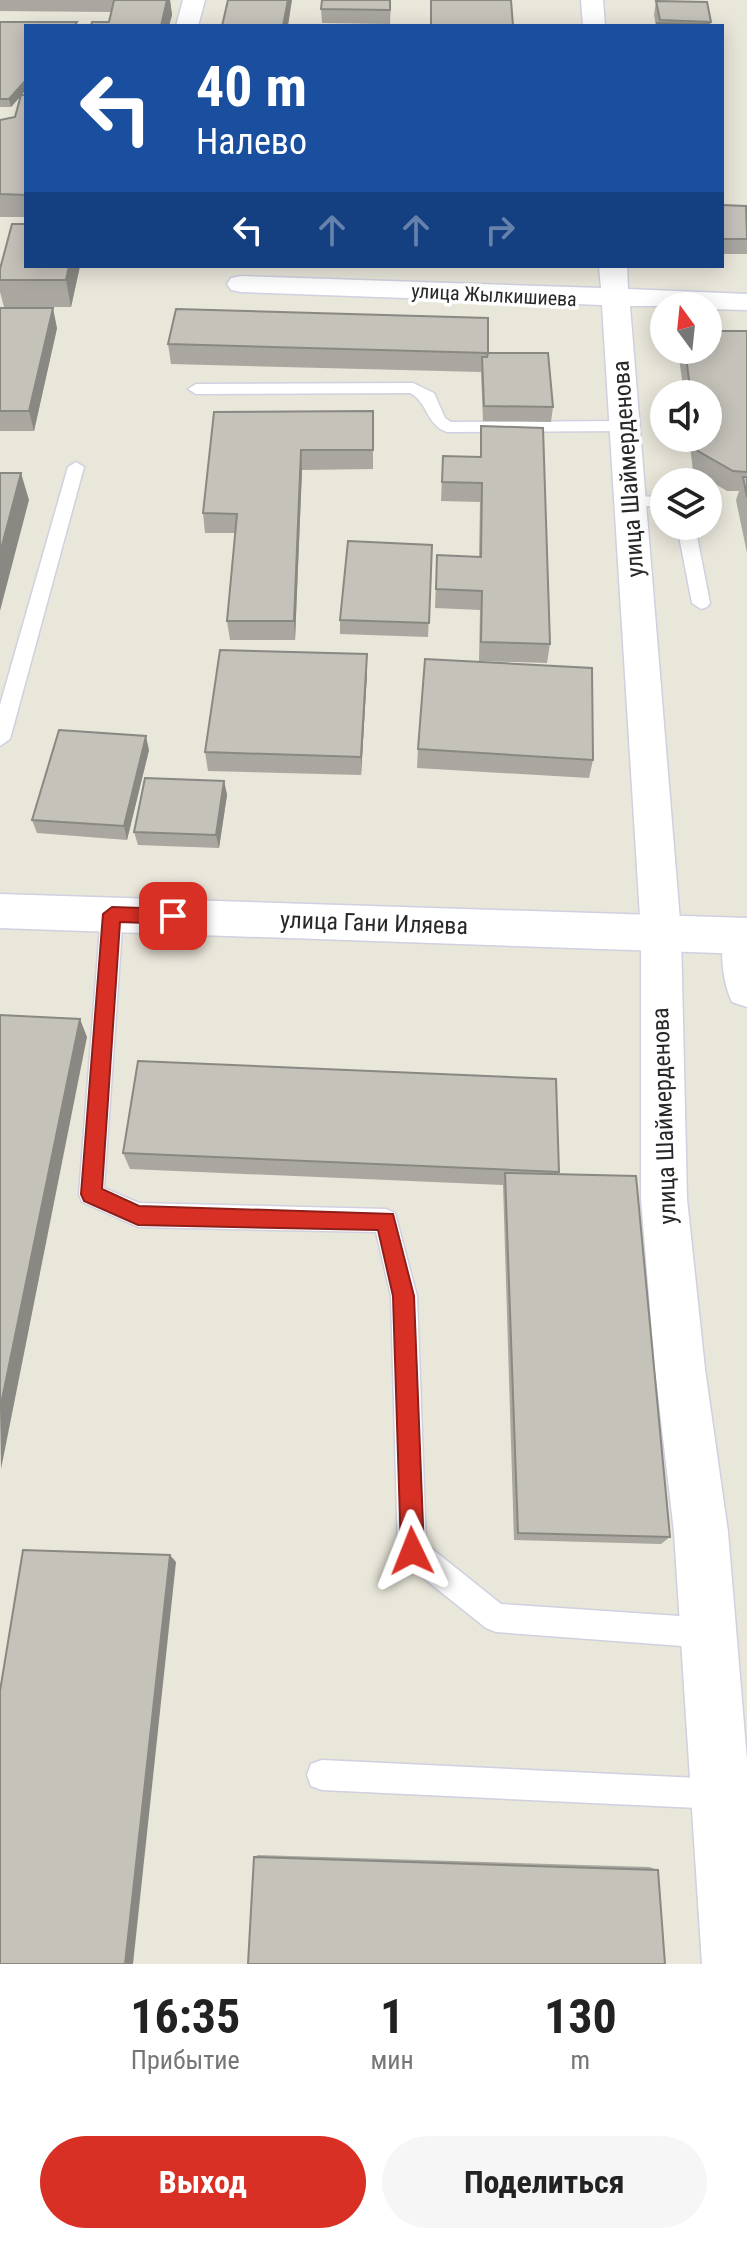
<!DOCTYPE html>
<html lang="ru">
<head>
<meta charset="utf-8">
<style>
  :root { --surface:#fff; --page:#f6f6f6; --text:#222; --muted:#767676; --accent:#d93025 }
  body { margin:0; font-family:"Roboto Condensed",sans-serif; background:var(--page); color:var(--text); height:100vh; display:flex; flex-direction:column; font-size:30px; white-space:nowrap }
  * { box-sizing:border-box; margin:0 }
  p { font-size:26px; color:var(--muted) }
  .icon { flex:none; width:44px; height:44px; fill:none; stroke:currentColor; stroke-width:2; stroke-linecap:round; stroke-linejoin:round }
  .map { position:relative; height:1964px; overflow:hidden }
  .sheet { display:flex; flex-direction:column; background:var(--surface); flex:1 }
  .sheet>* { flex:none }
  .top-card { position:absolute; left:24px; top:24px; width:700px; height:244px; border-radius:0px; box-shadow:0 4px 20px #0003; background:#1a4fa0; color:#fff; overflow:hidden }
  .needle { width:52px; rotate:345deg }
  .controls { position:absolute; left:650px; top:292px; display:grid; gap:16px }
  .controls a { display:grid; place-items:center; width:72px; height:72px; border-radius:50%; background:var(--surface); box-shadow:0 4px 20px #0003; font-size:40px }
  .pin { position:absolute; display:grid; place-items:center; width:68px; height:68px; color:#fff; margin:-34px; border-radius:16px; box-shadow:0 4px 12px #0006 }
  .me { position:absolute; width:88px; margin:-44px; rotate:358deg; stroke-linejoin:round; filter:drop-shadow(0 0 6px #0008) }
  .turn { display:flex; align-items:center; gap:28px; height:168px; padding:0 40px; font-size:36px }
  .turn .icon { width:104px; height:104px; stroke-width:2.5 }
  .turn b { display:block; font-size:56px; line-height:68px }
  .lanes { display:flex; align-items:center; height:76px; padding:0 40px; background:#0003; justify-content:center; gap:40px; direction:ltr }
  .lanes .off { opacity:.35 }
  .eta { display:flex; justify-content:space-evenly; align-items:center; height:136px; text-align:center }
  .eta b { font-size:48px; font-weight:700; line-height:56px }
  .button { display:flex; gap:16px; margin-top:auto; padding:16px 40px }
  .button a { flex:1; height:92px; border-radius:48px; background:var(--accent); color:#fff; font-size:32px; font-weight:700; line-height:92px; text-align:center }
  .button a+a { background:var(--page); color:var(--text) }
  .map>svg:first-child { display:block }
</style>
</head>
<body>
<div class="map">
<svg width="747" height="1964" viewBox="0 0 747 1964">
  <rect width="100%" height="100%" fill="#e9e6da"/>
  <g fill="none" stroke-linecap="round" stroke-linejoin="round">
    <!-- service casing -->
    <g stroke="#d0d0e0" stroke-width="3">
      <g id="service">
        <path d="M413 383 434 393 445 418 451 422 625 421 633 426 625 431 447 432C426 425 428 402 410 393L196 394 188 389 196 384Z"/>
        <path d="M76 462 84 467 10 739 0 746V705L68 467Z"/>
        <path d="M630 496 664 497V507L624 505V497Z"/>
        <path d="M677 526H695L710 603 707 607 701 609 692 603Z"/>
        <path d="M112 905 120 908 123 914 104 1188 139 1203 386 1209 395 1213 417 1296 426 1544 501 1604 709 1618 719 1623 724 1633 719 1643 709 1648 496 1632 486 1628 402 1561 398 1551 391 1296 376 1232 138 1227 82 1202 79 1194 101 914 104 908Z"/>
        <path d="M322 1760 719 1779 730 1783 734 1794 730 1805 719 1809 322 1790 311 1786 307 1775 311 1764Z"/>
      </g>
    </g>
    <!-- minor casing -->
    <g stroke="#d0d0e0" stroke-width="3">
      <g id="minor">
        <path d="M183 0H205L198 26H176Z"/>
        <path d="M581 0H603L605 26H583Z"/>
        <path d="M599 266H627L628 289 747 294V310L708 309V306H630L681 933 687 1199 705 1369 728 1532 747 1760V1964H702L674 1532 655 1369 641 1199V933L602 305 241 292 231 290 227 284 231 278 241 276 601 288Z"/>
        <path d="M743 919 747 920V1007L732 1002C722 981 718 945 728 924Z"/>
      </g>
    </g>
    <!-- tertiary casing -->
    <g stroke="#d0d0e0" stroke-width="3">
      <path id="tertiary" d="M0 894 747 918V954L0 928Z"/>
    </g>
    <!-- service -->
    <use href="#service" fill="#fff" fill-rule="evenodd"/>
    <!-- minor -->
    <use href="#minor" fill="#fff" fill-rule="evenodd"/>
    <!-- tertiary -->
    <use href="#tertiary" fill="#fff" fill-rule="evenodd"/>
  </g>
  <!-- wall -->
  <g fill="#a9a7a0">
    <path d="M0 0H170L172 15 169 26H91L109 22 111 12 0 11Z"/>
    <path d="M391 0 390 24 322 23 321 9Z"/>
    <path d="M656 1 711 22 710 26H656L654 15Z"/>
    <path d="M0 22 26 90 21 95H26V217H0V120L15 117 21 96 11 107H0Z"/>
    <path d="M722 205 747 208V254H722Z"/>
    <path d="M26 266H80L71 307H4L0 292V269Z"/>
    <path d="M0 308 57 328 34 431H0Z"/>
    <path d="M747 331V553L736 500 739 491H727L693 471 689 438H708V394H684L678 351 679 350H708Z"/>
    <path d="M168 344 488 353 553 407 551 422 483 421 481 372 171 364Z"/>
    <path d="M373 411V469L302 470 295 640H230L227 621 235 533H205L203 513 214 412Z"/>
    <path d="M481 426 550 644 547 663 479 661 480 610 435 608 437 555 479 557 480 502 441 501 443 456 480 457Z"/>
    <path d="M432 545 428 637 340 634V620Z"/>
    <path d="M367 673 361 775 208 771 205 752Z"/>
    <path d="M418 749 593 760 589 778 417 768Z"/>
    <path d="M149 750 127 840 37 833 32 820Z"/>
    <path d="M224 781 227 795 219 848 138 845 134 832Z"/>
    <path d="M123 1153 559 1172 558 1174 670 1537 661 1544 514 1540 503 1185 130 1169Z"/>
    <path d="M258 1855 649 1867 658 1870 254 1857Z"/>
  </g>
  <!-- shaded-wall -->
  <g fill="#8a8882">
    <path d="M167 0H170L172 15 169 26H161Z"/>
    <path d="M288 0H292L288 26H283Z"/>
    <path d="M26 80V90L11 107 9 99Z"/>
    <path d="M69 266H80L71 307 66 280Z"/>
    <path d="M53 308 57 328 34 431 29 411Z"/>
    <path d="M301 450 302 470 295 640 294 621Z"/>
    <path d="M21 473 29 500 0 611V553Z"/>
    <path d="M367 654V673L361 775V757Z"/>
    <path d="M146 736 149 750 127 840 124 826Z"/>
    <path d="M224 781 227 795 219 848 216 835Z"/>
    <path d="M80 1019 87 1037 1 1469 0 1409Z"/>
    <path d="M170 1555 176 1562 133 1964H125Z"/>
  </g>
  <!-- building -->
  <g fill="#c5c2ba" stroke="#8a8882" stroke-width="2">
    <path d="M114 0H167L161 26H91L92 22H109Z"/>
    <path d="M228 0H288L283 26H222Z"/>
    <path d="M322 0H390V10L321 9Z"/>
    <path d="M431 0H511L513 26H431Z"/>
    <path d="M656 1 707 2 711 22 660 20Z"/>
    <path d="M0 22H77L74 26H26V80L9 99H0Z"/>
    <path d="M657 23 709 24 710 26H658Z"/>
    <path d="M21 95H26V195L0 194V120L15 117Z"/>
    <path d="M722 205 746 206 747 239H722Z"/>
    <path d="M12 224H26V266H69L66 280H0V269Z"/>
    <path d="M0 308H53L29 411H0Z"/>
    <path d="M176 309 488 318V353L168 344Z"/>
    <path d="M708 331H747V472L733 471 698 451 696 438H708V394H691L685 350H708Z"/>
    <path d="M488 353H548L553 407 484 406 482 357H487Z"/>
    <path d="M373 411V450H301L294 621H227L237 514 203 513 214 412Z"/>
    <path d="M481 426 543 428 550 644 481 642 482 591 436 589 437 555 481 557 482 483 442 482 443 456 481 457Z"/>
    <path d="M0 473H21L0 553Z"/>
    <path d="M743 477H747V497Z"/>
    <path d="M348 541 432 545 429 623 340 620Z"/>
    <path d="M220 650 367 654 361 757 205 752Z"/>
    <path d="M425 659 592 668 593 760 418 749Z"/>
    <path d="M59 730 146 736 124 826 32 820Z"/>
    <path d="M145 778 224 781 216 835 134 832Z"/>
    <path d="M0 1015 80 1019 0 1409Z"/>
    <path d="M138 1061 556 1079 559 1172 123 1153Z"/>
    <path d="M505 1173 636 1176 670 1537 518 1533Z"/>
    <path d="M23 1550 170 1555 125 1964H0V1691Z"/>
    <path d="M254 1857 658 1870 665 1964H248Z"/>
  </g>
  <!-- route -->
  <path fill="#d93025" stroke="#8d1f18" stroke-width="2" d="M112 907 173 909 182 916 173 924 120 922 102 1189 139 1206 393 1214 414 1296 424 1551 421 1559 412 1562 404 1559 401 1551 393 1296 378 1230 138 1225 84 1201 81 1194 103 914Z"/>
  <g text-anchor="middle" stroke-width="7" stroke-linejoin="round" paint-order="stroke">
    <!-- far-street labels -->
    <g font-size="20" fill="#282828" stroke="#fff">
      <text transform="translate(494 295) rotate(3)" y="7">улица Жылкишиева</text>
    </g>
    <!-- street labels -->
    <g font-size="24" fill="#282828" stroke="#fff">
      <text transform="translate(628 469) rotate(-94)" y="8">улица Шаймерденова</text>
      <text transform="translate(374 923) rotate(2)" y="8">улица Гани Иляева</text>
      <text transform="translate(664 1116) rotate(-92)" y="8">улица Шаймерденова</text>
    </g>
  </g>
</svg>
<div class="controls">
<a><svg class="needle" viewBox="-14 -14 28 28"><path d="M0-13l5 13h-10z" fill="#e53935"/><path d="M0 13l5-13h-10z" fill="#767676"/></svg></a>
<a><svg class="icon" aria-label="sound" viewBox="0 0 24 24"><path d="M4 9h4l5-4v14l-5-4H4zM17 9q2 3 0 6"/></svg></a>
<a><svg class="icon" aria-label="layers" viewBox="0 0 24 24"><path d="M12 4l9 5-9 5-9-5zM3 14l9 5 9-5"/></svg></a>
</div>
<div class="pin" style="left:173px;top:916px;background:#d93025"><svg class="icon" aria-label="arrive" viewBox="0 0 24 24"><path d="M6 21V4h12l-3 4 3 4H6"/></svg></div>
<svg class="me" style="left:412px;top:1551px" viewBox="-20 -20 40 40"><path d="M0-17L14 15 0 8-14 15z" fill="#d93025" stroke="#fff" stroke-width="4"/></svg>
<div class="top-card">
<div class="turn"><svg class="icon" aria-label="left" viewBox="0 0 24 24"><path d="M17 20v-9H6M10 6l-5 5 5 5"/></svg><div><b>40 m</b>Налево</div></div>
<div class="lanes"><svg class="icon" aria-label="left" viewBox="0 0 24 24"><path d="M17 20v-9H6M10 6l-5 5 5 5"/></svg><svg class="icon off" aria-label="ahead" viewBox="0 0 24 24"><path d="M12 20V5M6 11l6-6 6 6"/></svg><svg class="icon off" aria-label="ahead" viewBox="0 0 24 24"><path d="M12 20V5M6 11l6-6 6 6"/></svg><svg class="icon off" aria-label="right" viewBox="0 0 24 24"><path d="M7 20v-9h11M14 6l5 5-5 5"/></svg></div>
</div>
</div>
<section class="sheet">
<div class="eta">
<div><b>16:35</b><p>Прибытие</p></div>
<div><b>1</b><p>мин</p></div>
<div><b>130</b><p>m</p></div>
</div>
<div class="button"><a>Выход</a><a>Поделиться</a></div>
</section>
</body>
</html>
